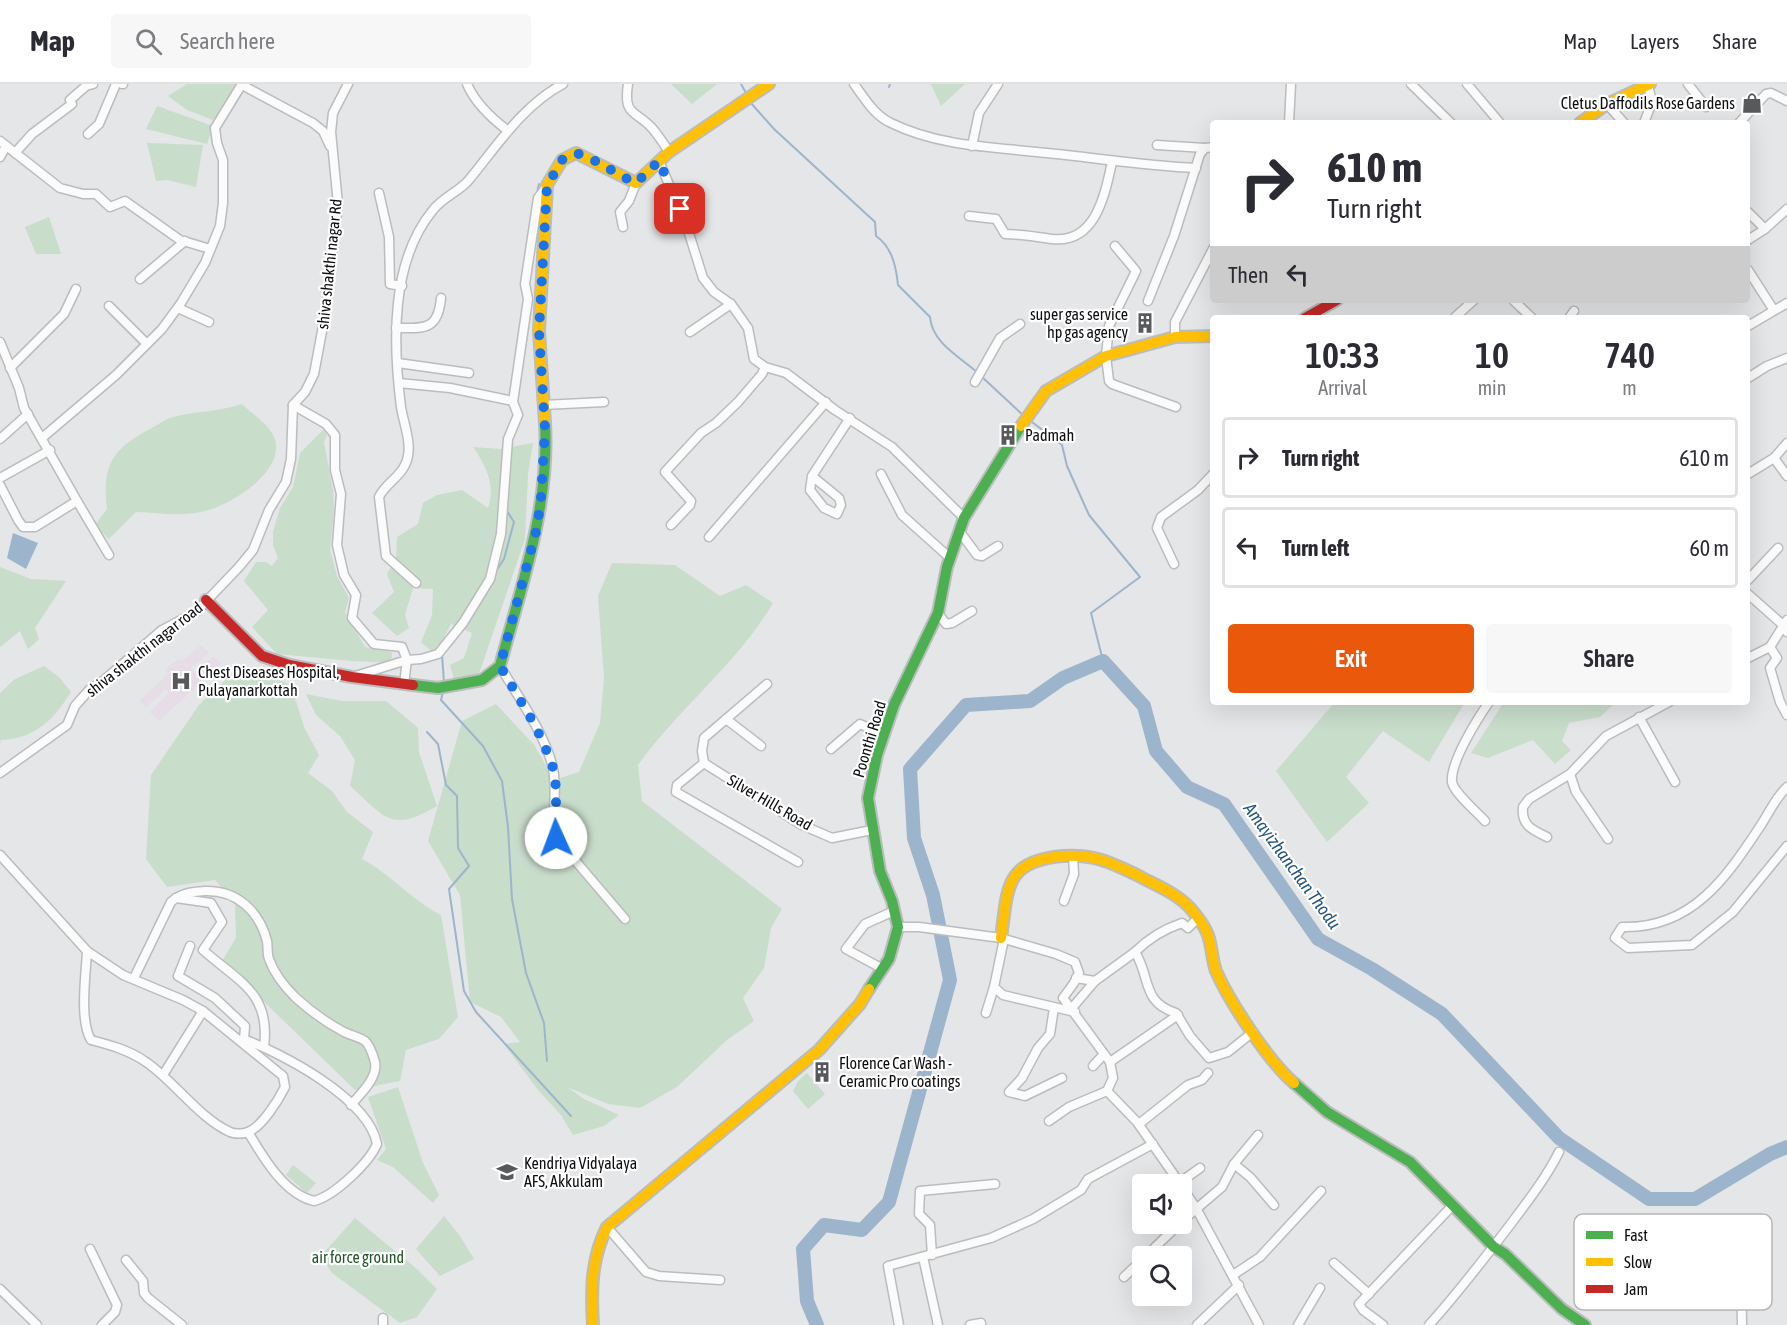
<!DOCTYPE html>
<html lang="en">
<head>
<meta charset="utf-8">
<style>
  :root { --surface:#fff; --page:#f7f7f7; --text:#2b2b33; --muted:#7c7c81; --line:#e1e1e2; --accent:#ea580c }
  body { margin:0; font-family:"Asap Condensed",sans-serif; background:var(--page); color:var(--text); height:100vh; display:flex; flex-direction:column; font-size:22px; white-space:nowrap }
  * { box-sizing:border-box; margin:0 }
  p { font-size:20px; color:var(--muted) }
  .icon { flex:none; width:33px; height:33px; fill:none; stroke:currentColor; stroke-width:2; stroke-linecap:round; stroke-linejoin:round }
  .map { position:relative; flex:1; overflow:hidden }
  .details { position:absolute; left:1210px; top:231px; width:540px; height:390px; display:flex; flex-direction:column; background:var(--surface); border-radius:6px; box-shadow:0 6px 24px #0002 }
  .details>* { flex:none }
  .banner { position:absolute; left:1210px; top:36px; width:540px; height:183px; border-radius:6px; box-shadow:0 6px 24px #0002; background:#fff; color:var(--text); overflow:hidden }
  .buttons { position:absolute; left:1132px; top:1090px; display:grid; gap:12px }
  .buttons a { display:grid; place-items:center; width:60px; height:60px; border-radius:6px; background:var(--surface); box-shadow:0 6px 24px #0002; font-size:30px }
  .pin { position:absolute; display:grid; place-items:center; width:51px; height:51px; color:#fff; margin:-26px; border-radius:12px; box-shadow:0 3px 9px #0006 }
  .me { position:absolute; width:66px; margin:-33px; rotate:358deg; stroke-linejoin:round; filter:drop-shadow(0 0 4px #0008) }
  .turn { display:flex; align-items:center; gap:21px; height:126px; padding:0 18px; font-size:27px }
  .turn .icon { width:78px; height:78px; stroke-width:2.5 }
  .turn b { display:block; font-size:42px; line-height:51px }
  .then { display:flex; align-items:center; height:57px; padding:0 18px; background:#0003; gap:12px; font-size:22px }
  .eta { display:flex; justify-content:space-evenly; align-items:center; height:102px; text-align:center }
  .eta b { font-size:36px; font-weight:600; line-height:42px }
  .primary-button { display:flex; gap:12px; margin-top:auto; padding:12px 18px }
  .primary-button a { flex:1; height:69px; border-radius:6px; background:var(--accent); color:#fff; font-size:24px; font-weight:600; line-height:69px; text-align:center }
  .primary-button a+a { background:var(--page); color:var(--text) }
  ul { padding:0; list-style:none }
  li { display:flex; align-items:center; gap:18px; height:81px; margin:0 12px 9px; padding:0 6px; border:3px solid var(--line); border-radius:6px }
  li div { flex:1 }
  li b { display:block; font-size:22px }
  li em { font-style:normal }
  header { display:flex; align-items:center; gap:36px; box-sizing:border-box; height:84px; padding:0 30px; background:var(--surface); border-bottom:2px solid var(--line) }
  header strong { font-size:28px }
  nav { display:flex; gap:33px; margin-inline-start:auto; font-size:21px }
  .search { width:420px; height:54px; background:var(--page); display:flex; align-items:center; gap:15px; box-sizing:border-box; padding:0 21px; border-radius:6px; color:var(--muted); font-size:22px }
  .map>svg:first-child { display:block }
</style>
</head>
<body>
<header>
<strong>Map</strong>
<div class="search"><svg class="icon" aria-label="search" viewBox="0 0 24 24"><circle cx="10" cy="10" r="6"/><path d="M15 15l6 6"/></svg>Search here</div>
<nav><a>Map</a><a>Layers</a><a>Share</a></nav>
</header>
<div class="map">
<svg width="1787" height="1241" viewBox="0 0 1787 1241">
  <rect width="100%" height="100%" fill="#e4e6e8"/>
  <!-- medical -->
  <path fill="#e6dde6" d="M201 561 209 569 191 584 194 589 213 573 222 579 159 637 150 628 169 609 165 605 146 623 139 617 168 590 165 586 178 575 182 577Z"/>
  <!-- green -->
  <g fill="#c9ddcb">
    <path d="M187 0H246C236 14 223 22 213 36L187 26 168 12Z"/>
    <path d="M671 0H717L692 20Z"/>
    <path d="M931 0H965L941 22Z"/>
    <path d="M157 22 213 42 207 60 146 45Z"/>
    <path d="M147 59 203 61 196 103 167 96 156 97Z"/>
    <path d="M49 133 61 170H36L25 143Z"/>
    <path d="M242 320C252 330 269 340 274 353 288 386 231 421 205 427 184 433 158 429 136 428L109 455 95 441 107 425C102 383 111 366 148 346 156 342 165 335 173 333 196 327 219 328 242 320Z"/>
    <path d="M323 346 327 351 324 358 333 406 334 426 330 466 337 492 349 514 345 528 365 563 392 568 391 579 352 577 277 570 252 543 268 526 244 497 256 478H266L272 482 278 474 273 461V448L280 424 293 403 300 369Z"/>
    <path d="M533 359 528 390 525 455 479 590 454 595 450 581 464 574 472 549 451 540 435 570 421 558 432 531 433 505 413 504 405 531 409 544 397 552 372 529 394 508 387 490 396 474 397 453 418 440 423 419 437 411 462 406 488 424C496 402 486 381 473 363L500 365Z"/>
    <path d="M612 479 675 481 720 512 746 501 773 519C737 580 679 624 638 681L642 717 782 825 771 844 764 884 743 914 754 937 727 956 677 1003 640 1024 608 1020 567 1003 584 1015 619 1031 604 1042 573 1051 561 1031 538 1006 504 960 520 958 501 933 470 918 460 811 428 757 462 637 496 620 535 662 554 696 579 688 600 639 604 595 598 512Z"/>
    <path d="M0 483 31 495 66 497 35 544 39 555 28 565 20 547 0 563Z"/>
    <path d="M242 580 291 601 304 643 319 671 308 689 332 707 347 728 373 748 362 775C392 791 410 815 441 831L458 933 439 955 406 966 400 997 355 1006 222 877 236 854 235 820 215 796 167 803 146 775 151 691 199 621Z"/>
    <path d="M44 582 59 593 71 608C54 635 35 655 1 656L0 660V609L15 595Z"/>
    <path d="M306 610 342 617H386L418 644 419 668 437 722C390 749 386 734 350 702L355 676 340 652 316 631Z"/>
    <path d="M1335 618H1465L1429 678 1383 647 1346 693 1369 719 1327 758 1276 687Z"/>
    <path d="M1504 618H1616L1600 633 1569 639 1562 657 1571 666 1555 680 1533 656 1488 674 1471 669Z"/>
    <path d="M807 989 825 1010 808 1025 793 1007 798 997Z"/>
    <path d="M398 1003 423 1079 439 1111 433 1119 393 1083 377 1076 386 1065 368 1013Z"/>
    <path d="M293 1081 316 1099 307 1109 286 1091Z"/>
    <path d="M444 1132 460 1152 474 1175 440 1192 416 1165Z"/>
    <path d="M355 1134 418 1186 437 1205 417 1233 400 1239 332 1189 321 1172Z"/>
  </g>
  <!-- water -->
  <path fill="#9db5cc" d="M13 449 38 459 26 485 7 474Z"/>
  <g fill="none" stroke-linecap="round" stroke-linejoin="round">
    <!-- stream -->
    <g stroke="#9db5cc" stroke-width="2">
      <path d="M741 0 746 9"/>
      <path d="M889 3 890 0"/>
      <path d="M750 18 774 45 875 138 876 152C892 163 896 182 898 201L930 233C932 259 960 273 978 289"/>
      <path d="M537 109 539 100"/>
      <path d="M982 293 1024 332"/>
      <path d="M1032 338 1062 361 1067 382 1089 431 1140 493 1091 529 1103 577"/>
      <path d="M496 487 504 475 514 438 505 424"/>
      <path d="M442 570 444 599"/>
      <path d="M443 608 441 616 483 662 502 697 508 743 512 815 526 889 544 939 547 977"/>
      <path d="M427 648 438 660 446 701 457 712 458 764 469 782 449 805 464 907 476 928 571 1032"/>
    </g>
    <!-- river -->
    <path stroke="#9db5cc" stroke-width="14" d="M817 1241 807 1217 803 1165 824 1141 862 1146 889 1118 950 896 933 811 914 754 910 685 966 621 1030 617 1063 594 1103 577 1144 622 1156 667 1187 703 1224 720 1318 855 1372 885 1442 930 1559 1054 1649 1115H1695L1770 1070 1787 1063"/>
    <!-- street casing -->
    <g stroke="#babcbd" stroke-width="11">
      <g id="street">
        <path d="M122 0H123"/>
        <path d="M467 0C475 19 490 33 507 46"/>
        <path d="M628 0C623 33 636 26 652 44 658 51 664 60 669 68"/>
        <path d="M854 0C865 15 874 31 891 39 940 63 995 63 1047 69 1097 74 1146 82 1196 84"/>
        <path d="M1411 0 1451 39"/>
        <path d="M1467 0 1500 39"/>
        <path d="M1688 0 1706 23"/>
        <path d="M242 1 313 39 323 47 330 62"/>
        <path d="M1607 20 1624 39"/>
        <path d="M1289 39 1291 0"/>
        <path d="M1644 39 1652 18 1648 1"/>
        <path d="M1739 39 1766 10 1771 9 1787 17"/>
        <path d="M88 50 99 40 116 0"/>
        <path d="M0 57 60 104 83 110H96L110 123 125 117 180 156 210 165"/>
        <path d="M1157 61 1205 64"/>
        <path d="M972 62 979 29 998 0"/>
        <path d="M15 69 32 50 72 20 70 16 86 2 93 0"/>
        <path d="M0 73 6 62"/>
        <path d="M659 77 687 143 703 194 714 208 731 220 748 244 754 275 765 283 786 289 835 326 892 363 964 434"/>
        <path d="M379 109 389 153 390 200 402 202"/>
        <path d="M1748 128 1765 145"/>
        <path d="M969 132 996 135 1005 150C1021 150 1036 153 1052 155 1096 160 1105 110 1112 78"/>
        <path d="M623 143 620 128 629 117 636 99"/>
        <path d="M1748 156 1765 145 1787 125"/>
        <path d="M1115 162 1136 187 1109 242 1106 272 1109 297 1112 300 1176 323"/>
        <path d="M1748 186 1773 225"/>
        <path d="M140 195 185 157"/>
        <path d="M1513 216 1532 234"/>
        <path d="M1148 217 1174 152 1200 70 1205 64 1214 63"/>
        <path d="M109 222 147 260"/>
        <path d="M178 224 209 238"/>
        <path d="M1454 234 1474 216"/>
        <path d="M1569 234 1574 227"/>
        <path d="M1748 242 1787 219"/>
        <path d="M396 244C424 244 438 247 441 214"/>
        <path d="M690 248 731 220"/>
        <path d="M1175 253V238L1214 163"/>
        <path d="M0 258 19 304 24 324 77 417 35 443H23L18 436 0 401"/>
        <path d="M398 279 469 289"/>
        <path d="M10 284 64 230 76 205"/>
        <path d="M1748 294 1767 282 1787 274"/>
        <path d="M975 298 1000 254 1020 240"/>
        <path d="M399 299 450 304 513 317"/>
        <path d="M293 321 326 340 335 351V386L341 410 337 461 344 491 356 511 352 534 374 560 402 563 407 576 404 600"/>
        <path d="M293 321 305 308 314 290 326 226 338 120 331 48 333 29 348 0"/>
        <path d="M543 321 604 318"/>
        <path d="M42 354 116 291 162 245 181 219 205 179 220 142 223 119V76L217 59 215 44 242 0"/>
        <path d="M0 355 28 330"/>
        <path d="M1774 374 1787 392"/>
        <path d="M881 390 902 431 950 474"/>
        <path d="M1748 390 1774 374 1787 359"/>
        <path d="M812 392 839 414 841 421 837 430 824 424 810 406 812 392 850 334"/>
        <path d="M0 394 50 366"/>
        <path d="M77 417 109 471"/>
        <path d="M671 441 690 421 691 417 665 388 701 349 716 339 738 318 762 290 765 283"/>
        <path d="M960 448 977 471 982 472 998 462"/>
        <path d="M709 453 826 318"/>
        <path d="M1174 480 1157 444 1161 433 1198 406 1214 389"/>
        <path d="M1748 496 1778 464"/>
        <path d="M416 499 386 472 379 413C385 400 399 394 405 381 414 363 404 342 401 323 393 260 390 178 433 126 442 114 458 108 468 97 497 62 522 22 563 0"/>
        <path d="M1748 510 1783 541 1787 548"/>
        <path d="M938 529 946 540 952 539 972 527"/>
        <path d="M1787 536 1770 563 1777 574 1770 584 1780 618 1787 631"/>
        <path d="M1748 574 1770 563"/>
        <path d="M500 582C518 613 542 645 552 680 559 707 550 731 556 754L625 835"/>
        <path d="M352 593 407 576 421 575 438 570 463 539 490 495 501 450 508 355 518 331 513 318 528 215 525 200 538 114 547 102"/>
        <path d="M767 600 704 654 702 667 704 679 802 741 832 754 872 746"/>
        <path d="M1639 633 1675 698"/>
        <path d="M726 635 761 662"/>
        <path d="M831 665 860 640 883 651"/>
        <path d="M704 679 677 701 676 708 798 778"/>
        <path d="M0 689 67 641 75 622 90 605 103 597 162 546 196 528 239 483 253 466 269 426 286 398 291 375 293 321"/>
        <path d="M1570 690 1576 708 1608 755"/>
        <path d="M1787 703C1776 713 1769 729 1761 741 1726 794 1692 845 1622 843L1615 854 1628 864 1692 861 1733 828 1787 762"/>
        <path d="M1485 737C1477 728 1454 709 1452 698 1450 678 1478 634 1489 618"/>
        <path d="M1547 753C1533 746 1521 742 1523 723L1529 715 1570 690 1606 652 1669 618"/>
        <path d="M0 771 87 867 123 891 183 916 203 927 283 992 285 1003C279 1015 262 1043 248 1048 244 1050 234 1050 230 1048 199 1034 174 997 146 978 129 966 110 961 91 956 79 936 86 890 87 867"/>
        <path d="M176 814 211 819 222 838 203 866C239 898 271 909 264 963"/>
        <path d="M1064 817 1074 790 1073 772"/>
        <path d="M898 843H919L1001 854 1056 870 1075 878 1079 889 1074 899 1063 914 1110 978 1113 994 1107 1007 1137 1038 1181 1101"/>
        <path d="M1004 855 994 903 1003 911 1075 928"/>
        <path d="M190 862 178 892 215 914 245 942 244 956"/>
        <path d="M1135 868C1149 854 1164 845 1182 839L1188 844 1198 834"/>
        <path d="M883 885 846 865 865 840 894 827"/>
        <path d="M134 894 171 818C181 809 191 808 205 807 237 806 259 827 267 857 268 863 267 870 269 875 274 889 285 903 295 913 309 926 327 939 344 948 350 951 359 953 365 957 370 961 373 971 375 978 378 994 361 1009 351 1021"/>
        <path d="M1076 894 1095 897"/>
        <path d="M1054 924 1050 950 1038 964 1022 994 1009 1008 1025 1012 1062 994"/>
        <path d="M1072 924 1095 897 1135 868C1151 893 1141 918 1176 929L1190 952 1209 974 1228 968 1253 948"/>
        <path d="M986 929 994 903"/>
        <path d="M243 955C282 969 369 1015 377 1060 369 1079 334 1112 314 1117 284 1110 263 1073 248 1048"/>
        <path d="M1110 978 1178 931"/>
        <path d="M1093 982 1104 970"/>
        <path d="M163 991 203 927"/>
        <path d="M1049 1037 1069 1023 1107 1007"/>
        <path d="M1139 1040 1188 1001 1202 996 1208 989"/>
        <path d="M1234 1080 1250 1093 1274 1121"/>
        <path d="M1179 1099 1200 1084"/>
        <path d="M1182 1103 1196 1124 1259 1241"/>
        <path d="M1182 1137 1222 1103 1234 1080 1258 1051"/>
        <path d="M607 1143 646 1188 659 1192 720 1196"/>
        <path d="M90 1165 117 1221 115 1228 102 1241"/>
        <path d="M932 1171 930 1141 919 1130 920 1107 995 1100"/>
        <path d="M923 1173 938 1241"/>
        <path d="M1145 1173 1179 1140"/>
        <path d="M126 1176 143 1197 144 1209 148 1214 182 1241"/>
        <path d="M1334 1179 1369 1210"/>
        <path d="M1741 1182 1742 1241"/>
        <path d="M1233 1191 1260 1173 1321 1107"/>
        <path d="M1124 1193 1143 1175"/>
        <path d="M0 1205 37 1241"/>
        <path d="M383 1234V1241"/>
        <path d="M899 1241 888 1182 991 1154 1033 1135 1081 1106 1088 1095 1153 1060"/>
        <path d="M970 1241 981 1239V1241"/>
        <path d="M1197 1241 1239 1201"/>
        <path d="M1298 1241 1320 1204"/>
        <path d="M1383 1241 1363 1226 1359 1220 1453 1121"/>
        <path d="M1429 1241C1458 1209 1484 1175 1510 1141 1528 1117 1546 1094 1559 1068"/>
      </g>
    </g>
    <!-- fast casing -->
    <g stroke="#babcbd" stroke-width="14">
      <g id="fast">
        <path d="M413 601 438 604 482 596 500 582C521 503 550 422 545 339"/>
        <path d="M869 905 889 875 898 843 892 817 880 787 868 714 877 671 894 621 938 529 947 483 964 434 1021 342"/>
        <path d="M1294 999 1327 1028 1410 1078 1494 1163 1505 1170 1562 1225 1585 1241"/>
      </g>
    </g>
    <!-- slow casing -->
    <g stroke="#babcbd" stroke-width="14">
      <g id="slow">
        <path d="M1580 39 1607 20 1650 0"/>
        <path d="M545 339 539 247 547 101 562 76 576 69 636 99 669 68 769 0"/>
        <path d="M1021 342 1046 307 1106 272 1175 253 1214 252"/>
        <path d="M1001 854C1008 804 1004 777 1063 772 1094 770 1110 778 1137 791 1155 801 1177 809 1191 825 1197 832 1205 843 1208 851 1212 863 1212 876 1216 887 1229 917 1269 978 1294 999"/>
        <path d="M593 1241C591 1206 591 1175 607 1143L819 966 860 920 869 905"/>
      </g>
    </g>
    <!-- jam casing -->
    <g stroke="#babcbd" stroke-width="14">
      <g id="jam">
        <path d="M1305 234 1337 216"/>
        <path d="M206 516 262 572 289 581 352 593 413 601"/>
      </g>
    </g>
    <!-- street -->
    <use href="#street" stroke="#fbfbfc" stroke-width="8"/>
    <!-- fast -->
    <use href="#fast" stroke="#4caf50" stroke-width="10"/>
    <!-- slow -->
    <use href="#slow" stroke="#ffc107" stroke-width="10"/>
    <!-- jam -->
    <use href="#jam" stroke="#c62828" stroke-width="10"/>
  </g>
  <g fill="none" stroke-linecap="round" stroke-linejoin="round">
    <!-- route -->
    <path stroke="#1a73e8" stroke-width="10" stroke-dasharray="0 18" d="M556 754 554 737 557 709 552 679 536 643 500 582 537 444 541 414 545 345 539 247 547 102 562 76 576 69C598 76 615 90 636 99L659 77 680 125"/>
  </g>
  <!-- icons -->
  <defs>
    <g id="shop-bare" transform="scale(1.62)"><path d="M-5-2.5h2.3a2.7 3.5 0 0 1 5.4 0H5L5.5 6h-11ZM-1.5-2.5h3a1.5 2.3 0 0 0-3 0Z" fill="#58595b" stroke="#fff" stroke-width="2.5" paint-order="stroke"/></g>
    <g id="building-bare" transform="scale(1.62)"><path d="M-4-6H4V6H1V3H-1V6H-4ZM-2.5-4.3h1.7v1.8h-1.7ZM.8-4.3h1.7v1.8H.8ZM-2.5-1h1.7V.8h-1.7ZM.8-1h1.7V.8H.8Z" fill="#58595b" stroke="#fff" stroke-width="2.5" paint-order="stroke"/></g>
    <g id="hospital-bare" transform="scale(1.62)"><path d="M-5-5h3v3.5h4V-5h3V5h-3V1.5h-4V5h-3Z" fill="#58595b" stroke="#fff" stroke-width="2.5" paint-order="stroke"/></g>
    <g id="school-bare" transform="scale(1.62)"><path d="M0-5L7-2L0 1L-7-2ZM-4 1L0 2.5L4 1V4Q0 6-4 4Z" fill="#58595b" stroke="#fff" stroke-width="2.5" paint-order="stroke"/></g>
  </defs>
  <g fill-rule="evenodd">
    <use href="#shop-bare" x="1752" y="19"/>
    <use href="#building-bare" x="1145" y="239"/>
    <use href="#building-bare" x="1008" y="351"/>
    <use href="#hospital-bare" x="181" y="597"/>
    <use href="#building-bare" x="822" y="988"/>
    <use href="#school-bare" x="507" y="1088"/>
  </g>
  <g text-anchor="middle" stroke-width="4.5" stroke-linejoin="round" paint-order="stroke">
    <!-- poi labels -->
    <g font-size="16" fill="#0d0d0f" stroke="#fff" text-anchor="start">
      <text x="1735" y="25" text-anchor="end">Cletus Daffodils Rose Gardens</text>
      <text x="1128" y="236" text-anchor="end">super gas service<tspan x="1128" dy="18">hp gas agency</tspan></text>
      <text x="1025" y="357">Padmah</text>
      <text x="198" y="594">Chest Diseases Hospital,<tspan x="198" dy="18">Pulayanarkottah</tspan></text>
      <text x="839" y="985">Florence Car Wash -<tspan x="839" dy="18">Ceramic Pro coatings</tspan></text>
      <text x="524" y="1085">Kendriya Vidyalaya<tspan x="524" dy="18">AFS, Akkulam</tspan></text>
    </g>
    <!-- street labels -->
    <g font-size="16" fill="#0d0d0f" stroke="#fff">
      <text transform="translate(329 180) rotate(-84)" y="6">shiva shakthi nagar Rd</text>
      <text transform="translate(144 565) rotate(-38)" y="6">shiva shakthi nagar road</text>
      <text transform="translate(869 655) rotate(-73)" y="6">Poonthi Road</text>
      <text transform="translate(770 718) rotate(30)" y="6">Silver Hills Road</text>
    </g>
    <!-- park labels -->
    <g font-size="16" fill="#225429" stroke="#fff">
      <text x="358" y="1179">air force ground</text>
    </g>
    <!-- water labels -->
    <g font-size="18" font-style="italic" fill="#245682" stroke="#fff">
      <text transform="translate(1292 782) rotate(54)" y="6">Amayizhanchan Thodu</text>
    </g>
  </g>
  <!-- legend -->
  <rect x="1574" y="1130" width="198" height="96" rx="9" fill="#fff" stroke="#b6b6b7" stroke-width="1.5"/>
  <rect x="1586" y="1147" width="27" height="8" fill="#4caf50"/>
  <rect x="1586" y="1174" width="27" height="8" fill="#ffc107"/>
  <rect x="1586" y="1201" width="27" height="8" fill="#c62828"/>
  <g font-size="16" fill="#0d0d0f">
    <text x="1624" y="1157">Fast</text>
    <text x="1624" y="1184">Slow</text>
    <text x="1624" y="1211">Jam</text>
  </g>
</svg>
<div class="buttons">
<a><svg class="icon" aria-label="sound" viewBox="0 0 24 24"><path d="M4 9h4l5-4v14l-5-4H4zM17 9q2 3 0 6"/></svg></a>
<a><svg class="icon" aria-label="search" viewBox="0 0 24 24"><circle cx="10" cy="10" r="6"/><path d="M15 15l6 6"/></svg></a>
</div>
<div class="pin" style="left:680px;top:125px;background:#d93025"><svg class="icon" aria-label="arrive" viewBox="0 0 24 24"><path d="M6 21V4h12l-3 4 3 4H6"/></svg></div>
<svg class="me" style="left:556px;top:754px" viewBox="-20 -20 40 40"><circle r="19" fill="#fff"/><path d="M0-13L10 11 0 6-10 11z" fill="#1a73e8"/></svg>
<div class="banner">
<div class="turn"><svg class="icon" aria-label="right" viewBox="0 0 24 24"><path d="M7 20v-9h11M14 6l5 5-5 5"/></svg><div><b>610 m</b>Turn right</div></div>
<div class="then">Then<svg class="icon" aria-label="left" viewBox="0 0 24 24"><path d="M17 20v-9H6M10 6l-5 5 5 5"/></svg></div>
</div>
<section class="details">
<div class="eta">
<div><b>10:33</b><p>Arrival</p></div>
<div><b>10</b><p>min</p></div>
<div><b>740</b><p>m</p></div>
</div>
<ul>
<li><svg class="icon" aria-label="right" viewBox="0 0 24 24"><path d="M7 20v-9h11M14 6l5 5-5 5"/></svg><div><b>Turn right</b></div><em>610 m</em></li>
<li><svg class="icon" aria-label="left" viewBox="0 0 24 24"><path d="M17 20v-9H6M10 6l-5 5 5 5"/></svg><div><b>Turn left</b></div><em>60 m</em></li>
</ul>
<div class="primary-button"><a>Exit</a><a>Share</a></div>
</section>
</div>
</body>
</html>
